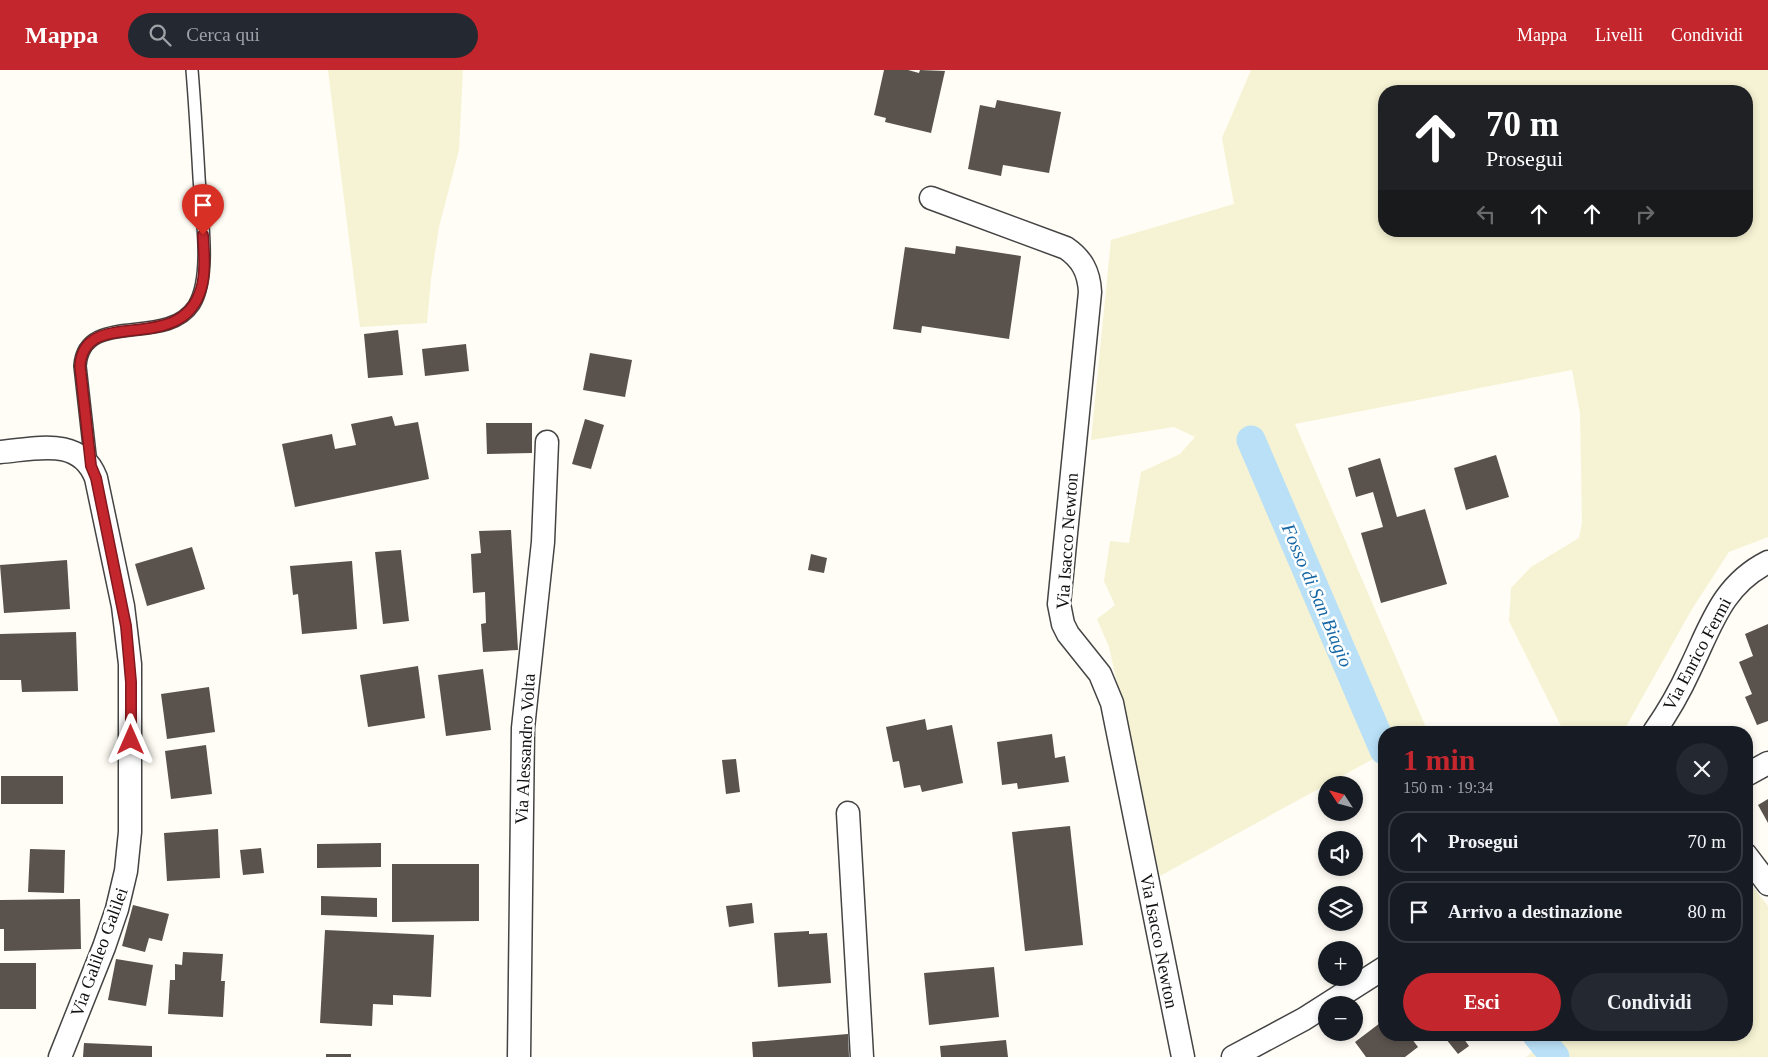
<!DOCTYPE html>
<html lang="it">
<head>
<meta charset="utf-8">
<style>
  :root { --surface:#171b24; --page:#242831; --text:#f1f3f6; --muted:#9ea1a6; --line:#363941; --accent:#c4262e }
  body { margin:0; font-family:Georgia,serif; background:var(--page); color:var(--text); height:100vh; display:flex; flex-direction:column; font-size:19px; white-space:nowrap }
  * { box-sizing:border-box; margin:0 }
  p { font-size:16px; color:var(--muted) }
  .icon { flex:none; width:28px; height:28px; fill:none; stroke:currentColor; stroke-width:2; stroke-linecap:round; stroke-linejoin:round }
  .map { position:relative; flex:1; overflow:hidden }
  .panel { position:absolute; left:1378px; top:656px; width:375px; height:315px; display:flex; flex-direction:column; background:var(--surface); border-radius:20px; box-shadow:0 2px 8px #0003 }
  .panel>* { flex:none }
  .guide { position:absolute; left:1378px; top:15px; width:375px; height:152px; border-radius:20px; box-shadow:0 2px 8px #0003; background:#202124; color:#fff; overflow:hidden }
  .needle { width:32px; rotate:306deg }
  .buttons { position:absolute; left:1318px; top:706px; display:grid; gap:10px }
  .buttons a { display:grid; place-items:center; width:45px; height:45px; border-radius:50%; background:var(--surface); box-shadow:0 2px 8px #0003; font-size:25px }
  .pin { position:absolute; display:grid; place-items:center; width:42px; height:42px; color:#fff; margin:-51px -21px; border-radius:50% 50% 50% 0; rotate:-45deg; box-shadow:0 0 5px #0007 }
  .pin .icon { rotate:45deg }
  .me { position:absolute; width:55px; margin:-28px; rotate:0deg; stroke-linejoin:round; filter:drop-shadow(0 0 4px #0008) }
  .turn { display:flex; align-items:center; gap:18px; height:105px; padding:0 25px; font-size:22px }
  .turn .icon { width:65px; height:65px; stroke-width:2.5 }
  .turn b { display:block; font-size:35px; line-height:42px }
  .lanes { display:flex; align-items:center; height:48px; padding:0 25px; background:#0003; justify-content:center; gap:25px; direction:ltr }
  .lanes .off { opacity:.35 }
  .round { display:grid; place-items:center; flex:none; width:52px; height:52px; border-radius:26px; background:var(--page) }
  .summary { display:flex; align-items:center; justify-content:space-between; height:85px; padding:0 25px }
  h1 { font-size:30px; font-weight:700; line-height:38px; color:var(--accent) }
  .cta { display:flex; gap:10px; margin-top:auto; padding:10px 25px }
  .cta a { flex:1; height:58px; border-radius:30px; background:var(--accent); color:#fff; font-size:20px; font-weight:700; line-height:58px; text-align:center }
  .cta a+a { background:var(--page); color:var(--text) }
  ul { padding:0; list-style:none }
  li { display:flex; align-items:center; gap:15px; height:62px; margin:0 10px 8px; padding:0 15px; border:2px solid var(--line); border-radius:20px }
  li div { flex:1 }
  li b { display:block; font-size:19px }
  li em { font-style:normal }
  header { display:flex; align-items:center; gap:30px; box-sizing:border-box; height:70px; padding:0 25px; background:var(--accent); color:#fff }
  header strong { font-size:24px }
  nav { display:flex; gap:28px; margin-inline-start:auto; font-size:18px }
  .search { width:350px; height:45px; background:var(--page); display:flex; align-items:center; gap:12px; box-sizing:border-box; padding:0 18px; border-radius:28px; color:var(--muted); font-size:19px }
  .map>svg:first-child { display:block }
</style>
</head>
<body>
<header>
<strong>Mappa</strong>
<div class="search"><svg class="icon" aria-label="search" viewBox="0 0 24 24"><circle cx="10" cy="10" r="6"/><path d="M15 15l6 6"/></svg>Cerca qui</div>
<nav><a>Mappa</a><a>Livelli</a><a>Condividi</a></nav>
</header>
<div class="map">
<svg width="1768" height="987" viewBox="0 0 1768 987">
  <rect width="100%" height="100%" fill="#fffdf5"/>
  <!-- farmland -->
  <g fill="#f6f3d4" fill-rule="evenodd">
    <path d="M328 0H463L459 80 439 157 431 209 427 253 360 257Z"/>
    <path d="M1251 0H1768V467L1729 482 1692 539 1623 662H1564L1509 551 1511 518 1531 497 1579 468 1582 453 1580 343 1572 300 1295 354 1428 662H1384V683L1160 806 1109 577 1097 549 1115 535 1104 511 1110 471 1129 473 1141 402 1180 384 1195 367 1174 357 1091 370 1111 170 1234 134 1222 68ZM1384 21H1746V161H1384Z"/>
    <path d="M1749 812 1768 836V987H1526L1554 965H1746V815Z"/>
  </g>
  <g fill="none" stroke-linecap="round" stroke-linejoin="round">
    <!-- canal -->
    <g stroke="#b9e0f7" stroke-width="29">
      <path d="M1251 370 1384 680"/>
      <path d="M1537 965 1555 987"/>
    </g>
  </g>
  <!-- building -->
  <g fill="#5a524d">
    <path d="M884 0H908L919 3 920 0 945 1 931 63 885 52 886 48 874 45Z"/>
    <path d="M997 30 1061 42 1049 103 1003 95 1001 106 968 99 980 35 995 38Z"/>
    <path d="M956 176 1021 186 1009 269 922 256 921 263 893 259 905 177 955 184Z"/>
    <path d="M398 260 403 305 368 308 364 264Z"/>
    <path d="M466 274 469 301 425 306 422 279Z"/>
    <path d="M590 283 632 290 625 327 583 320Z"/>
    <path d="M392 346 395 356 418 352 429 409 295 437 282 374 332 364 335 379 356 375 351 354Z"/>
    <path d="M585 349 604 355 591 399 572 394Z"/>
    <path d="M486 353H532V383L487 384Z"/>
    <path d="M1496 385 1509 427 1466 440 1454 398Z"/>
    <path d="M1380 388 1397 447 1425 439 1447 514 1381 533 1361 463 1383 457 1373 422 1356 427 1348 398Z"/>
    <path d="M511 460 518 580 483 582 481 554 486 553 485 522 473 523 471 484 481 483 479 461Z"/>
    <path d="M192 477 205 519 147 536 135 494Z"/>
    <path d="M401 480 409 551 383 554 375 482Z"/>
    <path d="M811 484 827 488 824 503 808 500Z"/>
    <path d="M67 490 70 539 4 543 0 495Z"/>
    <path d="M352 491 357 559 302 564 298 524 293 525 290 496Z"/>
    <path d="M1768 554V651L1757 655 1745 627 1752 624 1739 592 1753 586 1745 564Z"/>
    <path d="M76 562 78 621 22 622 21 610H0V564Z"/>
    <path d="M418 596 425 648 368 657 360 605Z"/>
    <path d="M483 599 491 660 446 666 438 605Z"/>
    <path d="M209 617 215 662 167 669 161 624Z"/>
    <path d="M925 649 927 660 952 655 963 713 922 722 920 715 904 718 899 691 893 692 886 657Z"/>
    <path d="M1052 664 1055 688 1065 686 1069 712 1018 719 1017 713 1002 715 997 672Z"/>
    <path d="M206 675 212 724 171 729 165 681Z"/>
    <path d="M736 689 740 722 726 724 722 690Z"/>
    <rect x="1" y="706" width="62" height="28"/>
    <path d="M1768 729V753L1758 735Z"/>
    <path d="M1070 756 1083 875 1025 881 1012 762Z"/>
    <path d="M218 759 220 808 167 811 164 763Z"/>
    <path d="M381 773V797L317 798V774Z"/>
    <path d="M261 778 264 803 243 805 240 780Z"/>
    <path d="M30 779 65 780 64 823 28 822Z"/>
    <path d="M392 794H479V851L392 852Z"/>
    <path d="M321 826 377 828V847L321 845Z"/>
    <path d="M80 829 81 879 4 881V859H0V830Z"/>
    <path d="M752 833 754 853 729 857 726 836Z"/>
    <path d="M133 835 169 844 162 871 149 868 145 882 122 876Z"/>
    <path d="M325 860 434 865 431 927 393 925V935L373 934 372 956 320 953Z"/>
    <path d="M809 861V864L827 863 831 913 778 917 774 863Z"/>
    <path d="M183 882 223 884 221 911H225L223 947 168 944 170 910H175V894L182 895Z"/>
    <path d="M116 889 153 895 146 936 108 930Z"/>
    <rect x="0" y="893" width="36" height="46"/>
    <path d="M994 897 999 947 929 955 924 903Z"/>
    <path d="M1384 950V965H1409L1418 977 1405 987H1366L1355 972Z"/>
    <path d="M848 964 849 987H753L752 972Z"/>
    <path d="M1452 965H1461L1469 976 1458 984 1446 969Z"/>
    <path d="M1006 970 1008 987H941L940 976Z"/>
    <path d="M84 973 152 976V987H83Z"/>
    <rect x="326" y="984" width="25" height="3"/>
  </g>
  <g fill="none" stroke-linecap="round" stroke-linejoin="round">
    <!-- service casing -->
    <g stroke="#444" stroke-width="14">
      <path id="service" d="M91 394 80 296C84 239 166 278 194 235 212 206 201 141 199 107 197 71 195 36 192 0"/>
    </g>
    <!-- minor casing -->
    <g stroke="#444" stroke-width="25">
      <g id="minor">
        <path d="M931 128 1066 178C1082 189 1089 202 1090 222L1059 534 1063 554 1068 564 1100 604 1112 633 1183 987"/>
        <path d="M0 382C36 379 80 366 96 408L123 536 130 594V762L126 801 117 839 104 877 60 987"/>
        <path d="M1654 662C1668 642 1680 621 1690 599 1711 556 1722 515 1768 492"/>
        <path d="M1746 705 1768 693"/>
        <path d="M848 743 862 987"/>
        <path d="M1746 785 1768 814"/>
        <path d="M519 987 523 658 543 472 547 372"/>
        <path d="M1233 987 1304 949 1384 898"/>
      </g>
    </g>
    <!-- service -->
    <use href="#service" stroke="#fff" stroke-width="11"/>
    <!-- minor -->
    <use href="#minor" stroke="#fff" stroke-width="22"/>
  </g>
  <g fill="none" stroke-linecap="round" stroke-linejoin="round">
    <!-- route casing -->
    <g stroke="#7f191e" stroke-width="12">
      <path id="route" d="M131 670V612L126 556 96 408 91 396 80 296C84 234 181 288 201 219 206 203 204 182 203 165"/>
    </g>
    <!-- route -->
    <use href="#route" stroke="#c4262e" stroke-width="9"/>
  </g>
  <g text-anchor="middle" stroke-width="5" stroke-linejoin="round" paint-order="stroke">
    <!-- street labels -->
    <g font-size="18" fill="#111" stroke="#fff">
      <text transform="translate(1067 471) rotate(-86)" y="6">Via Isacco Newton</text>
      <text transform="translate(1697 584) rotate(-62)" y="6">Via Enrico Fermi</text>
      <text transform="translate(525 679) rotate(-87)" y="6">Via Alessandro Volta</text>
      <text transform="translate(1159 871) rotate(79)" y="6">Via Isacco Newton</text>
      <text transform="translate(99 882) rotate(-70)" y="6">Via Galileo Galilei</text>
    </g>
    <!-- water labels -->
    <g font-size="19" font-style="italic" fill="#1768a6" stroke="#fff">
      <text transform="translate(1318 525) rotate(67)" y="7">Fosso di San Biagio</text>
    </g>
  </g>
</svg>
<div class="buttons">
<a><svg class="needle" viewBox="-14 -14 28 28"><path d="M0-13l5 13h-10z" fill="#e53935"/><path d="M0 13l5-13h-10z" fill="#9ea1a6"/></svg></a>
<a><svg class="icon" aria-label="sound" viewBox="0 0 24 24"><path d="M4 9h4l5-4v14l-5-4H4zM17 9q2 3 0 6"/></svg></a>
<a><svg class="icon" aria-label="layers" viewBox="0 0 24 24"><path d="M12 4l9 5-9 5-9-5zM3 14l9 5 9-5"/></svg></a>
<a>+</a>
<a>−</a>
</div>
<div class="pin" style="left:203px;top:165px;background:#d93025"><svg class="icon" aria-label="arrive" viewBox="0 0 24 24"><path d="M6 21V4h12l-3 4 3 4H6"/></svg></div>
<svg class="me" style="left:131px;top:670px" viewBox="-20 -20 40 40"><path d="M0-17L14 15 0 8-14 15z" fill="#c4262e" stroke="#fff" stroke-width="4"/></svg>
<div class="guide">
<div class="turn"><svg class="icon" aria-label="ahead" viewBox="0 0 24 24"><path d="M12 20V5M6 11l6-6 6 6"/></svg><div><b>70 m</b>Prosegui</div></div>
<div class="lanes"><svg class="icon off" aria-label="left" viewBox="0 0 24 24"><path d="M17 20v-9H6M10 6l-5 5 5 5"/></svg><svg class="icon" aria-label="ahead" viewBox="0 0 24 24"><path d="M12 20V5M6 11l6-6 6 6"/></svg><svg class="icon" aria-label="ahead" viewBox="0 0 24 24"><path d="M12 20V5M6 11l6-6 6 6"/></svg><svg class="icon off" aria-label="right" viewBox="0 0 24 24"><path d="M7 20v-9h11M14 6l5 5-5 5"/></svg></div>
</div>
<section class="panel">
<div class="summary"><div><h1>1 min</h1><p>150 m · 19:34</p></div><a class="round"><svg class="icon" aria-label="close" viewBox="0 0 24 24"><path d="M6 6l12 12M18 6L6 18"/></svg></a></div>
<ul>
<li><svg class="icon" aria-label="ahead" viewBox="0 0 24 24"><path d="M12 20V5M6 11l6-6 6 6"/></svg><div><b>Prosegui</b></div><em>70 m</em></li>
<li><svg class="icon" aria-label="arrive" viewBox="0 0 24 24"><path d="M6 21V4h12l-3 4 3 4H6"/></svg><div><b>Arrivo a destinazione</b></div><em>80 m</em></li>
</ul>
<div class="cta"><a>Esci</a><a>Condividi</a></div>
</section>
</div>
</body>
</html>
